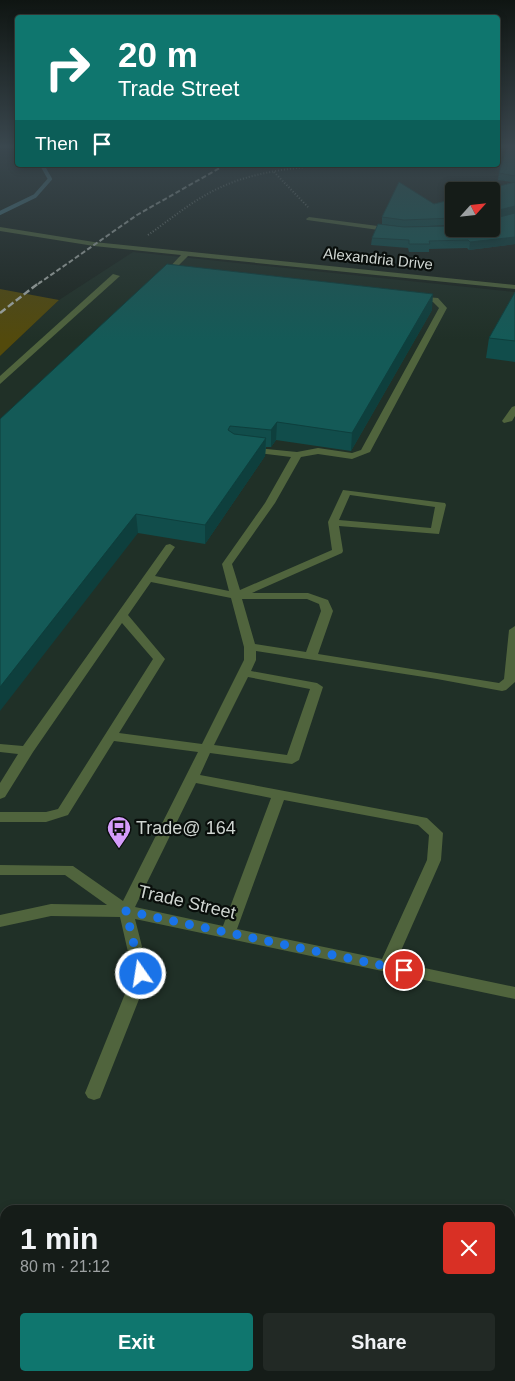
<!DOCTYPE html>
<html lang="en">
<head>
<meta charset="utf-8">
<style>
  :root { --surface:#151c18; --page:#222925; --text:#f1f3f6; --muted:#9da1a2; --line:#343a37; --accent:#0f766e }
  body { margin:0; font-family:Helvetica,sans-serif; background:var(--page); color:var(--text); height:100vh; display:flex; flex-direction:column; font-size:19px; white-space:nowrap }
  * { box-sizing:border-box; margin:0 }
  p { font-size:16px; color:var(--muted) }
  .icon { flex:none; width:28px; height:28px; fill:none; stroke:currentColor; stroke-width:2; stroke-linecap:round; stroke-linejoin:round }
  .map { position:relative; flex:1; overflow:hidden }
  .side { position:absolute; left:0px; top:1205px; width:515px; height:176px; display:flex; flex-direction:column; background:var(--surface); border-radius:15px 15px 0 0; box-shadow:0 2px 8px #0003,0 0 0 1px var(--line) }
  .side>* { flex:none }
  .guide { position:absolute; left:15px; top:15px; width:485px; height:152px; border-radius:5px; box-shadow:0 2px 8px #0003,0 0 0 1px var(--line); background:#0f766e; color:#fff; overflow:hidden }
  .needle { width:32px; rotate:63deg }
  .fabs { position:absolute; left:445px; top:182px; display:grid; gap:10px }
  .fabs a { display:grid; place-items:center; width:55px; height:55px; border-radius:5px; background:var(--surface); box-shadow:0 2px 8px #0003,0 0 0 1px var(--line); font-size:25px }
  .pin { position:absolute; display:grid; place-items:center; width:42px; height:42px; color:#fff; margin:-21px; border:2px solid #fff; border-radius:50%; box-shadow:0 1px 5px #0007 }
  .me { position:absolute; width:55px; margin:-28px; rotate:347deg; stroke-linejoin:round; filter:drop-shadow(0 0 4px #0008) }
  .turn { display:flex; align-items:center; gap:18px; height:105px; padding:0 20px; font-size:22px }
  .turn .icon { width:65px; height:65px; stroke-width:2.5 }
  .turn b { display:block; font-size:35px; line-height:42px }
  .then { display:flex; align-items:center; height:48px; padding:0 20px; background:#0003; gap:10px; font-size:19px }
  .round { display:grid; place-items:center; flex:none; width:52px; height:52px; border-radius:5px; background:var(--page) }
  .headline { display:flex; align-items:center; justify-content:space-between; height:85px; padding:0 20px }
  h1 { font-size:30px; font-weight:800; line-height:38px }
  .button { display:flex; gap:10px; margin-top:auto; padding:10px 20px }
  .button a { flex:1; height:58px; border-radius:5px; background:var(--accent); color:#fff; font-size:20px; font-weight:800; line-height:58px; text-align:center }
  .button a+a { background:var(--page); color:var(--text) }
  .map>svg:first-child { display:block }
</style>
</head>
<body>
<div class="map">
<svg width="515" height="1381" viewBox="0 0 515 1381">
  <rect width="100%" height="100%" fill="#1c2620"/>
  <!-- built -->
  <path fill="#203027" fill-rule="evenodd" d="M133 252 515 292V1381H0V356L59 300ZM5 1210H510V1376H5Z"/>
  <!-- green -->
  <path fill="#534a0c" d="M0 289 59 300 0 356Z"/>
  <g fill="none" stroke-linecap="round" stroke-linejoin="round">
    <!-- stream -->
    <path stroke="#467580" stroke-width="4" d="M0 213 35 196 50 179 42 165"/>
    <!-- path -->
    <g stroke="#6e7671" stroke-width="2" stroke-dasharray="1 2" stroke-linecap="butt">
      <path d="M274 172 308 207"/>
      <path d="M148 235C171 219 193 200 219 188 253 172 291 168 328 165"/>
    </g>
    <!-- minor -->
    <g fill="#50643d" fill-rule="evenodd">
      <path d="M309 217 393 228 396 230 393 232 307 220 306 219Z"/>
      <path d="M0 227 94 242 515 285V289L188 256 176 268 183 269V273L167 270 181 255 94 246 0 231Z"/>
      <path d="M113 274 120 276 0 384V376Z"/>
      <path d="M413 296 438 298 447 308 370 452 352 459 318 454 301 457 275 503 232 564 240 590 332 550 328 522 343 490 445 503 446 505 439 534 339 526 343 551 342 553 252 593H308L328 600 333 611 318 654 499 683 504 679 509 630 515 626V682L506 690 502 691 437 679 256 651V660L251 671 317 683 323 687 299 760 292 764 210 753 200 775 427 818 443 833 441 860 396 962 515 987V999L135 919 149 974 100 1098 94 1100 88 1098 85 1093 133 974 120 917 51 916 0 927V915L51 904 107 905 65 875H0V865L73 866 123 901 198 752 114 741 68 815 46 822H0V812H46L58 809 153 659 122 623 33 752 5 797 0 799V783L18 754 0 752V744L23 746 166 545 170 544 175 547 155 576 229 591 222 564 265 503 291 457 249 452 244 449 246 447 297 452 318 448 352 453 361 450 439 308 433 302 413 300ZM350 495 435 507 431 528 339 520ZM151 582 231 598 244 647V660L202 744 119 733 165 659 128 615ZM242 599H307L319 604 321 611 306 652 255 644ZM248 677 310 689 287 755 214 745ZM196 783 271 798 223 926 135 907ZM284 800 418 825 429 835 427 860 382 959 237 929Z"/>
      <path d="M515 406V416L512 421 504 423 502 421 512 407Z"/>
    </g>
    <!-- rail-far1 -->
    <path stroke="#a2a9a4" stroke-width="2" stroke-dasharray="5 2.5" stroke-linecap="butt" d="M38 284 137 215 225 165"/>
    <!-- rail -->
    <path stroke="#a2a9a4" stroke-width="2.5" stroke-dasharray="7 3" stroke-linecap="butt" d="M0 313 40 282"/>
  </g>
  <!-- wall -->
  <g fill="#114d4b">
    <path d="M515 146V244L469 250 467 248 429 249V252H409L408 248 371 245 372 238 404 227 491 229V191L512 182 498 180 499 173Z"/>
    <path d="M454 199V225L403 227 382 224V217Z"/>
    <path d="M515 292V362L486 358 489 338Z"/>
    <path d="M432 310 351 451 276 440 271 447H266L265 456 205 544 138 533 0 419Z"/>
  </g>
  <!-- shaded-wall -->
  <g fill="#0e3f3d">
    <path d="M515 206V213L491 219V212Z"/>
    <path d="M515 237V244L469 250 470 242Z"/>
    <path d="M433 294 432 310 351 451 352 433Z"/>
    <path d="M277 422 276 440 271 447V430Z"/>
    <path d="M266 438 265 456 205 544V525Z"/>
    <path d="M136 514 138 533 0 711V687Z"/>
  </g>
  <!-- building -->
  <g fill="#145a57" stroke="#0e3f3d">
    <path d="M507 146H515V176L499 173Z"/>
    <path d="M399 182 434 204 454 199V218L404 220 382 217Z"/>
    <path d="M515 182V206L491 212V191H481Z"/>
    <path d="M515 213V237L470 242 468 240 429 241 430 244H409V240L372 238 378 224 404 227 454 226V229H491V219H492Z"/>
    <path d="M167 264 433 294 352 433 277 422 271 430 230 426 228 430 234 434 266 438 205 525 136 514 0 687V419Z"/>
    <path d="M515 292V341L489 338Z"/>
  </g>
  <!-- sky -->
  <linearGradient id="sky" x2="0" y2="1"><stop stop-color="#0f1512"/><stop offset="0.43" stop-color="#3a474e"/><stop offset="1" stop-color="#3a474e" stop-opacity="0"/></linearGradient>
  <rect width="515" height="340" fill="url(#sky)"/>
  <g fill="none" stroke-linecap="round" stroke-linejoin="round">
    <!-- route -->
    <path stroke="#1a73e8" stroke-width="9" stroke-dasharray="0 16.2" d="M141 974 126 911 404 970"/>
  </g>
  <!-- icons -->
  <defs>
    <g id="bus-pin" transform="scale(1.25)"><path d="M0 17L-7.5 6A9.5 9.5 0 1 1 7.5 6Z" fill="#d59cfb" stroke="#090e0b"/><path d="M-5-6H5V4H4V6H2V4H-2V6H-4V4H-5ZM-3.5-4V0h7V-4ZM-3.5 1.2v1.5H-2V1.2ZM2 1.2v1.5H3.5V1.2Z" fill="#111"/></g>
  </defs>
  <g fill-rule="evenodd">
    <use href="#bus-pin" x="119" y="828"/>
  </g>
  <g text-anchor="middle" stroke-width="4.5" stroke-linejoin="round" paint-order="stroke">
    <!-- far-street labels -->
    <g font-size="15" fill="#cfd5d1" stroke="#090e0b">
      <text transform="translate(378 259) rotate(6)" y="5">Alexandria Drive</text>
    </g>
    <!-- poi labels -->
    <g font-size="18" fill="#cfd5d1" stroke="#090e0b" text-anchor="start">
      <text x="136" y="834">Trade@ 164</text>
    </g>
    <!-- street labels -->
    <g font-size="18" fill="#cfd5d1" stroke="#090e0b">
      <text transform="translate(187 902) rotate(13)" y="6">Trade Street</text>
    </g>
  </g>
</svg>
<div class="fabs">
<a><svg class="needle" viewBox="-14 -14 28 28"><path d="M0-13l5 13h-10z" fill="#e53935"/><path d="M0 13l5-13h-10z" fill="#9da1a2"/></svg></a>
</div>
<div class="pin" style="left:404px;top:970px;background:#d93025"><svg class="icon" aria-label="arrive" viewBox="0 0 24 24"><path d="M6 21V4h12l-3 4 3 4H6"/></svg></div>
<svg class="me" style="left:141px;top:974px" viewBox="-20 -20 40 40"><circle r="17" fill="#1a73e8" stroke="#fff" stroke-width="3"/><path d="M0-11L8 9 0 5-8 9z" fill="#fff"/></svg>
<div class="guide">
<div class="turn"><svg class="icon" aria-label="right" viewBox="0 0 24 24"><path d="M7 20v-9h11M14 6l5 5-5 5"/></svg><div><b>20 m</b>Trade Street</div></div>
<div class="then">Then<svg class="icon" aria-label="arrive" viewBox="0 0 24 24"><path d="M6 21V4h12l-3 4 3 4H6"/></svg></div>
</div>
<section class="side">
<div class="headline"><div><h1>1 min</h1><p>80 m · 21:12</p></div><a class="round" style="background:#d93025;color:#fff"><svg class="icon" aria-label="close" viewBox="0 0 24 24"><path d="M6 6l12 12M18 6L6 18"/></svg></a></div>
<div class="button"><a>Exit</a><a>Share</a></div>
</section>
</div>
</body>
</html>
